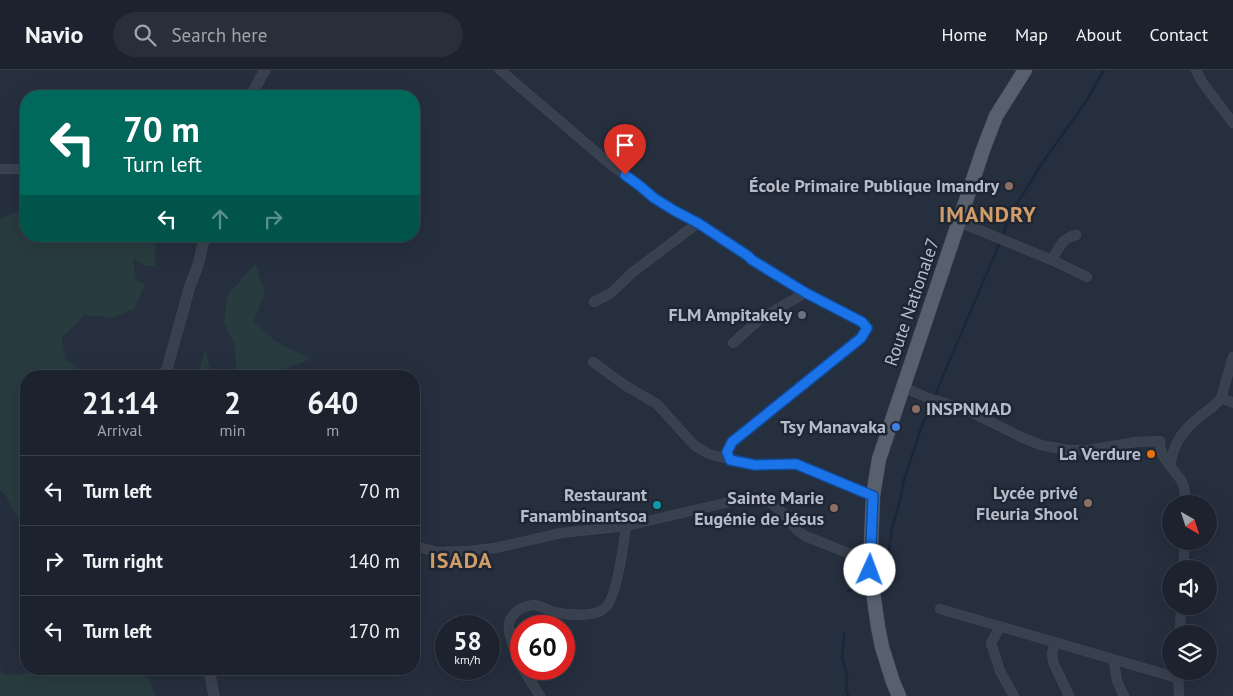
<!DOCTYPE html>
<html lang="en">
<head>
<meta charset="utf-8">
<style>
  :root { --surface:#1c232e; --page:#292f3a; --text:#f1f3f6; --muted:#a0a4aa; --line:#3a404a }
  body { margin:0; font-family:"PT Sans",sans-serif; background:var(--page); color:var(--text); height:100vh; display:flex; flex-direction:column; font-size:19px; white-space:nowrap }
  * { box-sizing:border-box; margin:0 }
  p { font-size:16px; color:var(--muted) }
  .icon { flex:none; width:28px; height:28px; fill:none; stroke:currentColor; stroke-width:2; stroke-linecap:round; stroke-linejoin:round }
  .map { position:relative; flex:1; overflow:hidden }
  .panel { position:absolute; left:20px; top:300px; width:400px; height:305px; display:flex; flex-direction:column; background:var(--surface); border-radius:20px; box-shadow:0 5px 20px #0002,0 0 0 1px var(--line) }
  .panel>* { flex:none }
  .banner { position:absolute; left:20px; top:20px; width:400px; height:152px; border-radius:20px; box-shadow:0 5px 20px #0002,0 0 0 1px var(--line); background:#00695c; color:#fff; overflow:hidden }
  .needle { width:32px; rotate:141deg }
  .buttons { position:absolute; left:1162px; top:425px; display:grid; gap:10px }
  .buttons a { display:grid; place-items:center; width:55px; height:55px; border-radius:50%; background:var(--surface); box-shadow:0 5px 20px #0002,0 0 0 1px var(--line); font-size:25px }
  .speed { position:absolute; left:435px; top:545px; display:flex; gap:10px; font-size:25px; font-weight:700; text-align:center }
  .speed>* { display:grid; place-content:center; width:65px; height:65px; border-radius:50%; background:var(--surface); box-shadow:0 5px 20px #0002,0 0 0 1px var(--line); line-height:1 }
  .speed small { font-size:12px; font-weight:400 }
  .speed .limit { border:8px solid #d22; background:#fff; color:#111 }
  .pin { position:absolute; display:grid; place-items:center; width:42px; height:42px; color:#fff; margin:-51px -21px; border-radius:50% 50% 50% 0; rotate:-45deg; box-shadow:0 0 5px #0007 }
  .pin .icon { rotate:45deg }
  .me { position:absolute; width:55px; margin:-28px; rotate:2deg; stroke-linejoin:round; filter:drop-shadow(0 0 4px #0008) }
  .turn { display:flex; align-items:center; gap:18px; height:105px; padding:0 20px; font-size:22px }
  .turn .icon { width:65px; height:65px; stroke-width:2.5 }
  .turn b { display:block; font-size:35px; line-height:42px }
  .lanes { display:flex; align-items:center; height:48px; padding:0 20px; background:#0003; justify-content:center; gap:25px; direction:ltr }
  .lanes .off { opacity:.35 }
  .eta { display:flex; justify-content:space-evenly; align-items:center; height:85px; text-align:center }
  .eta b { font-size:30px; font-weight:700; line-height:35px }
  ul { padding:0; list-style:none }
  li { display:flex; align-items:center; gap:15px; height:70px; padding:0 20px; border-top:1px solid var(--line) }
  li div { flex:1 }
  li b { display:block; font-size:19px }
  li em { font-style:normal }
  header { display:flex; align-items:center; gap:30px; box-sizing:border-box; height:70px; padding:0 25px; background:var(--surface); border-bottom:1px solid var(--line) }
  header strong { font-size:24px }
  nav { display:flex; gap:28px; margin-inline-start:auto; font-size:18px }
  .search { width:350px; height:45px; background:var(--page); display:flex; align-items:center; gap:12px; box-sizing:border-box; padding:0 18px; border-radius:28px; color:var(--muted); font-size:19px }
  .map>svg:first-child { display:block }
</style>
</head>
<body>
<header>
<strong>Navio</strong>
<div class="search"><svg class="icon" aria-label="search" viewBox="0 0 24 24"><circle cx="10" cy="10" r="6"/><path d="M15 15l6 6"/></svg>Search here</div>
<nav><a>Home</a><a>Map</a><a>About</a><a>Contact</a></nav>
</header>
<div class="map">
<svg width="1233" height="626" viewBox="0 0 1233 626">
  <rect width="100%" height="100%" fill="#262f3e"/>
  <!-- green -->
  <g fill="#283b3f">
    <path d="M26 140V166H156L155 196H145L133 188 136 210 145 214 134 239 112 248 85 245 62 267 65 289 86 304V306H26V457H22L5 424 0 420V149L16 142Z"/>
    <path d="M255 194 265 223 254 251 275 271 311 289 265 306H198L205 279 212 305 236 300 235 276 224 253 227 226Z"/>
    <path d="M0 599 3 604 20 605 37 599H67L69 600 78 599H150L143 601 145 608 149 607 156 626H0Z"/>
  </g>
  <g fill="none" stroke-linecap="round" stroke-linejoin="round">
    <!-- stream -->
    <g stroke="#19263c" stroke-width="2.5">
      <path d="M1002 167 1010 145 1043 92 1085 33 1104 0"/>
      <path d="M879 517 884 516 889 512 891 501 887 493 892 458 901 427 903 413 921 358 1000 172"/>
      <path d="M848 521 853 519 867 518"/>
      <path d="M844 564 842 588 847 606 846 620 848 626"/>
    </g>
    <!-- minor casing -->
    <g stroke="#434a57" stroke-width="10">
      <g id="minor">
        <path d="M500 0 610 94 640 116 654 128 675 141 698 153 748 186 752 190 805 223 861 251 867 258 861 268 850 278 731 373 727 382 730 389"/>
        <path d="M1196 0 1202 12 1233 53"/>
        <path d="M0 99H26"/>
        <path d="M959 152 1052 190 1087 207"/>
        <path d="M1052 190C1058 179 1062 168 1076 165"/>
        <path d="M594 232 611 223 633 202 698 153"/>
        <path d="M733 273 760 249 805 223"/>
        <path d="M593 292 626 316 657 334 695 376 709 384 744 393 755 395 796 394 873 426"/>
        <path d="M903 317 928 328 969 341 1023 368 1041 375 1068 380H1089L1136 372 1160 371C1160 382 1163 387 1170 396"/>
        <path d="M1221 328 1233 333"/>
        <path d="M1186 434 1184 417 1181 410 1170 396C1174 371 1183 360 1203 344 1210 339 1216 335 1221 328L1233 287"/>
        <path d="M414 476 438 482 468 481 495 478 561 463 626 456 738 430 757 429 770 432 782 442 798 461 805 466 848 483 871 486"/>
        <path d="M1183 499 1185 471"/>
        <path d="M940 539 1178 608"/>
        <path d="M1000 557 991 573 1000 601 1014 626"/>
        <path d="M1180 564 1181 536"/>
        <path d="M1055 573 1052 583 1053 592 1069 626"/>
        <path d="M1114 591 1117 611 1124 626"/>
        <path d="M521 596C517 584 510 572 509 560 507 546 520 536 533 535 540 535 548 540 554 542 569 545 595 548 606 537 617 526 624 472 626 456"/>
        <path d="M523 599 540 626"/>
        <path d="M1178 601 1179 626"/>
      </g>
    </g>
    <!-- tertiary casing -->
    <g stroke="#434a57" stroke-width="11">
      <g id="tertiary">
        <path d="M251 26 265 0"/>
        <path d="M165 306 190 216 198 195 205 166"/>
        <path d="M209 599 214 626"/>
      </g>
    </g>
    <!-- primary casing -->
    <g stroke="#434a57" stroke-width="15">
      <path id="primary" d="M899 626 893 612 882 577 878 557 870 500 873 426 879 389 984 77 996 46 1025 0"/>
    </g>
    <!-- minor -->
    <use href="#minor" stroke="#3a414e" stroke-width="9"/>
    <!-- tertiary -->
    <use href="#tertiary" stroke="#3a414e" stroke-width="10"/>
    <!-- primary -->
    <use href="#primary" stroke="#58606e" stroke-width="14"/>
  </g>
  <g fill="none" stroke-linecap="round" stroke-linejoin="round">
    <!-- route casing -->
    <g stroke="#114b97" stroke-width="12">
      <path id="route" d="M625 105 640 116 654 128 675 141 698 153 748 186 752 190 806 223 862 252 867 258 861 268 732 372 727 382 730 390 755 395 796 394 873 426 870 500"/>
    </g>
    <!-- route -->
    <use href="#route" stroke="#1a73e8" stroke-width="9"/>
  </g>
  <!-- markers -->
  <g fill="#8d6e63" stroke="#1f2633" stroke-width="2">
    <circle cx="1009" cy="116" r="5"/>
    <circle cx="916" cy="339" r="5"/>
    <circle cx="1088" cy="433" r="5"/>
    <circle cx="834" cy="438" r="5"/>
  </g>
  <circle fill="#6b7280" stroke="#1f2633" stroke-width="2" cx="802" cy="245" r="5"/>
  <circle fill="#3f7fe0" stroke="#1f2633" stroke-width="2" cx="896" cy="357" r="5"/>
  <circle fill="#e8710a" stroke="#1f2633" stroke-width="2" cx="1151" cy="384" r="5"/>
  <circle fill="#0f9aa8" stroke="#1f2633" stroke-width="2" cx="657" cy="435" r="5"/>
  <g text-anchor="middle" stroke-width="5" stroke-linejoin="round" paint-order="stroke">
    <!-- poi labels -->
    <g font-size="18" font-weight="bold" fill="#b6bcc9" stroke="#1f2633" text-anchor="end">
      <text x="999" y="122">École Primaire Publique Imandry</text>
      <text x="792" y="251">FLM Ampitakely</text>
      <text x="926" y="345" text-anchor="start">INSPNMAD</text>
      <text x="886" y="363">Tsy Manavaka</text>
      <text x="1141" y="390">La Verdure</text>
      <text x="1078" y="429">Lycée privé<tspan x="1078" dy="21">Fleuria Shool</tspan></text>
      <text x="647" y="431">Restaurant<tspan x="647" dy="21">Fanambinantsoa</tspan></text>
      <text x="824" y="434">Sainte Marie<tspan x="824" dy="21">Eugénie de Jésus</tspan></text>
    </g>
    <!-- street labels -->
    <g font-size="18" fill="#b6bcc9" stroke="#1f2633">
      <text transform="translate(912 232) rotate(-71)" y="6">Route Nationale7</text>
    </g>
    <!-- district labels -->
    <g font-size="22" font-weight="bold" letter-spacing="1" fill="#d09c69" stroke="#1f2633">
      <text x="988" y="152">IMANDRY</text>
      <text x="461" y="498">ISADA</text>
    </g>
  </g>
</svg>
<div class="buttons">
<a><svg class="needle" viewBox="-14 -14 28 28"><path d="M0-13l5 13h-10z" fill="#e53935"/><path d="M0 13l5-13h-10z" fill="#a0a4aa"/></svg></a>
<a><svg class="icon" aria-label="sound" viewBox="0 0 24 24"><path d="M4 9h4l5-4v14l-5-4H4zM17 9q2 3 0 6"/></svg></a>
<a><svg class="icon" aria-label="layers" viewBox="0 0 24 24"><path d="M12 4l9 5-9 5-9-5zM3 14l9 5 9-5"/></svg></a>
</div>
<div class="speed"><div>58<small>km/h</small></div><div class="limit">60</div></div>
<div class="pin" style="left:625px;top:105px;background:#d93025"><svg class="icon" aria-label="arrive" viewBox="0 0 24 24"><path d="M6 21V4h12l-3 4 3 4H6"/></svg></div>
<svg class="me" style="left:870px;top:500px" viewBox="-20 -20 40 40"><circle r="19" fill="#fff"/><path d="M0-13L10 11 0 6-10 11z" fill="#1a73e8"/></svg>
<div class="banner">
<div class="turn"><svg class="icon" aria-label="left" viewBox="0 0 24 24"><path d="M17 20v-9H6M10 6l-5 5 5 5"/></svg><div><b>70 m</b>Turn left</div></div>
<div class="lanes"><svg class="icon" aria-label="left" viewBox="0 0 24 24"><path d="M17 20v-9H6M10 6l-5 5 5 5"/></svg><svg class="icon off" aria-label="ahead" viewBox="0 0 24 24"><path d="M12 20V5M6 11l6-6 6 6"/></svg><svg class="icon off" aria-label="right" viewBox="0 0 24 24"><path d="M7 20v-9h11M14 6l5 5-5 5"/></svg></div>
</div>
<section class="panel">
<div class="eta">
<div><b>21:14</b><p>Arrival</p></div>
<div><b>2</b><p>min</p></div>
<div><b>640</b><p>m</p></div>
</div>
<ul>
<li><svg class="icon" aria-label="left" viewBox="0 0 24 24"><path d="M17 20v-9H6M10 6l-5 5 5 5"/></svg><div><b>Turn left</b></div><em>70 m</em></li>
<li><svg class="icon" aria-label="right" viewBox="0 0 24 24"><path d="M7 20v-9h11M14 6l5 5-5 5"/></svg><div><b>Turn right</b></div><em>140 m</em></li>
<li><svg class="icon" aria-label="left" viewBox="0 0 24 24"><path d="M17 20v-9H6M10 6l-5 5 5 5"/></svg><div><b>Turn left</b></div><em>170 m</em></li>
</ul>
</section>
</div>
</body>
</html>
